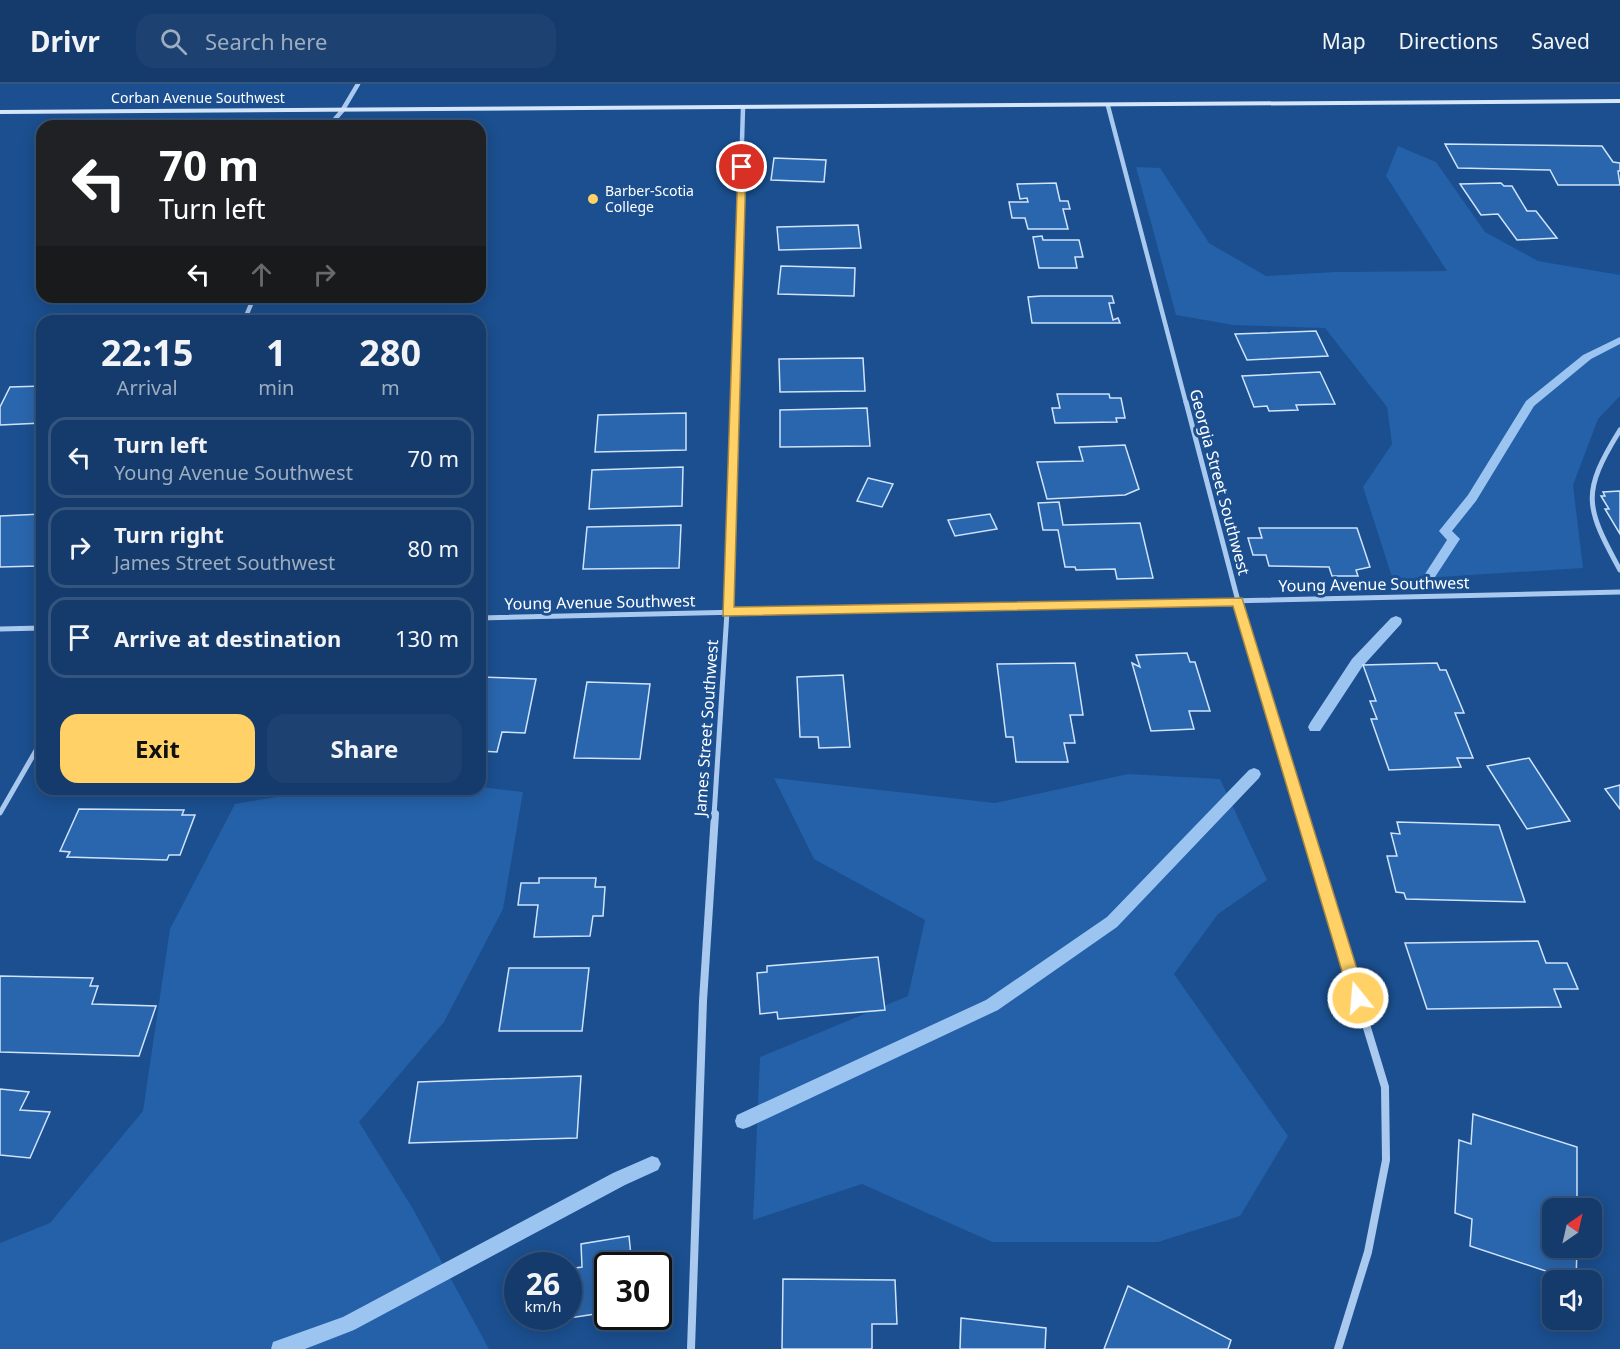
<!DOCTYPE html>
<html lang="en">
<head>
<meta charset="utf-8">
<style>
  :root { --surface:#143b6b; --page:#1d4271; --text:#f1f3f6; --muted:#9dadc1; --line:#33557e; --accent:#ffd166 }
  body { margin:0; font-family:"Noto Sans",sans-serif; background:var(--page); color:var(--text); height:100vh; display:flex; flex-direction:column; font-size:22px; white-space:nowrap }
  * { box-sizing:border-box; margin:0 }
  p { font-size:20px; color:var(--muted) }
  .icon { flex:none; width:33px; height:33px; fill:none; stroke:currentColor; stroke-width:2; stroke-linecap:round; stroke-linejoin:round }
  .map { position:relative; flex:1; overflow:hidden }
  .panel { position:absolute; left:36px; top:231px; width:450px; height:480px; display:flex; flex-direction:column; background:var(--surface); border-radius:18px; box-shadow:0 3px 15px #0003,0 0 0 2px var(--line) }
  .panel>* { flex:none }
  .hud { position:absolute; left:36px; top:36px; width:450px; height:183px; border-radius:18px; box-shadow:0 3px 15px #0003,0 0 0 2px var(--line); background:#202124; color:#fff; overflow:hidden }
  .needle { width:39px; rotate:34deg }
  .controls { position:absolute; left:1542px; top:1114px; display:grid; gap:12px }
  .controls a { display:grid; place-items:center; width:60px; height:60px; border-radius:12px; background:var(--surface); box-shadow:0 3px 15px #0003,0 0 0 2px var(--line); font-size:30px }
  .speed { position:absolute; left:504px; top:1168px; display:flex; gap:12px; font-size:30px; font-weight:700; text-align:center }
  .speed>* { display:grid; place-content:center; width:78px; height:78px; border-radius:50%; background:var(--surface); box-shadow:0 3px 15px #0003,0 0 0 2px var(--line); line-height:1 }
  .speed small { font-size:15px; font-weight:400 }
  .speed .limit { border:3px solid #111; border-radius:9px; background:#fff; color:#111 }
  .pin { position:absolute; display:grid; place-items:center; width:51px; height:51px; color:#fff; margin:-26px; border:3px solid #fff; border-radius:50%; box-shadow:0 2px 6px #0007 }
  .me { position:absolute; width:66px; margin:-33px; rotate:343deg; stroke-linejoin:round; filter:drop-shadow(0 0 4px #0008) }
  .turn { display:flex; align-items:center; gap:21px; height:126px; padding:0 24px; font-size:27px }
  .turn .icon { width:78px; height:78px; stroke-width:2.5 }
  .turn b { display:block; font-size:42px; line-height:51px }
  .lanes { display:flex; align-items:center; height:57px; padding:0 24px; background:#0003; justify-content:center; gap:30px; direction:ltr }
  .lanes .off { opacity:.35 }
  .eta { display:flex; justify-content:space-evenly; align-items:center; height:102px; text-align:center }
  .eta b { font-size:36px; font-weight:700; line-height:42px }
  .action { display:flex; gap:12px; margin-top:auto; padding:12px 24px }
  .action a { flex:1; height:69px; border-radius:18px; background:var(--accent); color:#111; font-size:24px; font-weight:700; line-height:69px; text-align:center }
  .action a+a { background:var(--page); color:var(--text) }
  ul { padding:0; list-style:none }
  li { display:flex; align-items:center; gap:18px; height:81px; margin:0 12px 9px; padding:0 12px; border:3px solid var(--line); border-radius:18px }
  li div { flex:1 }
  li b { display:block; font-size:22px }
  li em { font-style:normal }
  header { display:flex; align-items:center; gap:36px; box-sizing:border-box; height:84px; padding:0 30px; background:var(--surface); border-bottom:2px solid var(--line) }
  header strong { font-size:28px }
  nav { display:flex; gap:33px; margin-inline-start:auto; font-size:21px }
  .search { width:420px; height:54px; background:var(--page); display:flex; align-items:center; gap:15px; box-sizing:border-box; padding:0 21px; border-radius:18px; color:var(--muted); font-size:22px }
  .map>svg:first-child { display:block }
</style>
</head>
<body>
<header>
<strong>Drivr</strong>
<div class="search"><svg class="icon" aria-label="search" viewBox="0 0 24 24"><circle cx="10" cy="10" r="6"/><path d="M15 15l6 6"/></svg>Search here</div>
<nav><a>Map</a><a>Directions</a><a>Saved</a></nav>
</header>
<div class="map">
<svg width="1620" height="1265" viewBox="0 0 1620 1265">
  <rect width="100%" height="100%" fill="#1b4f8f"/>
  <!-- green -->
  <g fill="#2461a8">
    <path d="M1398 62 1436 78 1485 148 1538 177 1620 191V312L1598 335 1573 401 1583 484 1393 496 1363 403 1392 360 1387 323 1325 244 1233 241 1176 231 1136 83 1160 84 1209 159 1266 192 1336 188 1447 187 1386 92Z"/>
    <path d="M1128 690 1220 695 1267 796 1218 830 1174 890 1288 1052 1240 1132 1158 1158H992L862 1100 753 1136 760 973 908 912 925 836 814 775 774 694 995 719Z"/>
    <path d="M480 703 523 708 503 825 444 938 359 1038 413 1125 489 1265H0V1159L50 1139 143 1027 170 845 235 720 324 705H480Z"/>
  </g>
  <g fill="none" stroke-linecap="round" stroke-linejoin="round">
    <!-- stream -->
    <g fill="#9cc4f0" fill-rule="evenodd">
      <path d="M1620 253V260L1591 275 1534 322 1476 417 1452 447 1460 455 1458 458 1435 493H1427L1425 490 1447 456 1439 447 1468 411 1526 317 1583 271Z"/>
      <path d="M1396 532 1401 534 1402 537 1401 540 1362 583 1320 647H1310L1308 643 1310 639 1352 575 1391 534Z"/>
      <path d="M1254 684 1259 686 1261 690 1259 694 1117 843 998 926 749 1043 743 1045 737 1043 735 1037 737 1031 986 916 1107 833 1249 686Z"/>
      <path d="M652 1072 658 1074 661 1080 658 1086 625 1101 354 1246 305 1265H271L273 1258 343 1233 613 1089Z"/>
    </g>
  </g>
  <!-- building -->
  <g fill="#2a66ad" stroke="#cfe3fa" stroke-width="1.5">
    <path d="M1445 60 1602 62 1613 78 1620 79V87H1618L1620 101H1558L1550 86 1458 84Z"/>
    <path d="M774 74 826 76 824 98 771 96Z"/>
    <path d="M1056 99 1060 117H1068L1070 125H1063L1068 145H1028L1025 134H1012L1009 118H1028L1027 114 1020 115 1017 100Z"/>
    <path d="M1501 99 1504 102H1512L1527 127H1536L1557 154 1517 156 1498 130 1481 131 1460 100Z"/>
    <path d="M858 141 861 164 779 166 777 143Z"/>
    <path d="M1042 152 1043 156H1079L1083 173H1075L1077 184H1039L1033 153Z"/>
    <path d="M781 182 855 184 854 212 778 210Z"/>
    <path d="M1041 212H1112L1114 219H1109L1113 236 1118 234 1120 239H1032L1028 213Z"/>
    <path d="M311 233 380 234H397L396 237H287Z"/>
    <path d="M1316 247 1328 272 1247 276 1235 250Z"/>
    <path d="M863 274 865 307 780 308 779 275Z"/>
    <path d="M1320 288 1335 320 1296 321 1298 326 1269 327 1267 322 1254 323 1242 292Z"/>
    <path d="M42 302V339L0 341V323L10 303Z"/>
    <path d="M1057 310H1109L1110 314H1121L1125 334H1116L1117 338 1055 339 1052 324H1060Z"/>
    <path d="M867 324 870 362 780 363V326Z"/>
    <path d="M686 329V366L595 368 598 331Z"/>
    <path d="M1125 361 1139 405 1125 411 1047 415 1037 378 1083 377 1079 363Z"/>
    <path d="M683 383 682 422 589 425 592 386Z"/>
    <path d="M868 394 893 400 882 423 857 417Z"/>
    <path d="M1620 407V450L1605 425H1609L1601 412H1605L1603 408Z"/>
    <path d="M1059 418 1063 441 1140 439 1153 494 1117 495 1115 485 1076 486 1075 483H1065L1058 446H1043L1038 419Z"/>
    <path d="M42 430V472L38 482 0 483V432Z"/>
    <path d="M990 430 997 445 955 452 948 436Z"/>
    <path d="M681 441 679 484 583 485 587 443Z"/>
    <path d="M1259 444H1357L1370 483 1356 486 1358 492H1332L1329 483 1269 482 1266 471H1253L1248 454H1262Z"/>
    <path d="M1187 569 1190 578H1195L1210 627H1189L1194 645 1151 647 1132 579 1140 583 1136 571Z"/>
    <path d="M1075 579 1083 631H1070L1075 659H1064L1068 678H1016L1013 653H1006L997 580Z"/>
    <path d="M1437 579 1440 586H1446L1464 629H1455L1473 674H1457L1461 683 1389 686 1371 635H1377L1370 617H1376L1363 581Z"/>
    <path d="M843 591 850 663 819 664 818 653H800L797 593Z"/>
    <path d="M480 593 536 595 525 649 502 648 497 668 480 667Z"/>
    <path d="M587 598 650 600 640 675 574 674Z"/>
    <path d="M1529 674 1570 737 1527 745 1487 682Z"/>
    <path d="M1620 701V725L1605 705Z"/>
    <path d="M79 725 184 726 182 731H195L180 771H169L167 776 67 773 70 768 60 767Z"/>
    <path d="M1397 738 1499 741 1525 818 1406 815 1404 809 1396 808 1387 772H1397L1391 749 1400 750Z"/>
    <path d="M539 794H596L595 803H605L603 832H593L590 852 534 853 538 821H518L521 799H539Z"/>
    <path d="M1538 857 1546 879H1567L1578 905H1554L1561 923 1427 925 1405 859Z"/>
    <path d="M878 873 885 926 778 935 777 928 760 930 757 889 767 888V882Z"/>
    <path d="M509 884H589L582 947H499Z"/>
    <path d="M0 892 93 894 90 902H98L92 920 156 922 139 972 0 968Z"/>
    <path d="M581 992 577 1054 409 1059 418 998Z"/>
    <path d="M0 1005 29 1008 20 1026 50 1028 30 1074 0 1071Z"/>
    <path d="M1473 1030 1577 1063V1125H1552V1164H1577L1576 1197 1470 1162 1472 1135 1455 1129 1459 1056 1471 1060Z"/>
    <path d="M629 1152 632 1182H608V1228L550 1237 549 1233H568V1185L582 1183 581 1160Z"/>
    <path d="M783 1195 895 1196 897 1240H872V1265H782Z"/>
    <path d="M1128 1202 1231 1256 1228 1265H1104Z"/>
    <path d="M961 1234 1046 1244 1045 1265H960Z"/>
  </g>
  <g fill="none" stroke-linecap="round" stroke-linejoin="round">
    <!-- street-far2 -->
    <g stroke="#a9c9ee" stroke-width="4.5">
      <path d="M1108 22 1186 319"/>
      <path d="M329 42 342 27 358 0"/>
      <path d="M244 237 254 213"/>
      <path d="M734 319 743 24"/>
    </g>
    <!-- street-far1 -->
    <g stroke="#a9c9ee" stroke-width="5">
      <path d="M1186 318 1238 517 1303 732"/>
      <path d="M1620 346C1581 409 1585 422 1620 486"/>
      <path d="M480 534 1620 508"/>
      <path d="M0 545 42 544"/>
      <path d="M0 729 42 656"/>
      <path d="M714 732 727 528 734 318"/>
    </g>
    <!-- street -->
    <g stroke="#a9c9ee" stroke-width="8">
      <path d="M1302 730 1385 1003 1386 1076 1368 1168 1338 1265"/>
      <path d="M691 1265 703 917 715 730"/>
    </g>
    <!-- secondary -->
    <path fill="#d6e6fa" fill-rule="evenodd" d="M1620 15V19L0 30V26Z"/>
  </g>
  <!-- route -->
  <path fill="#ffd166" stroke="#a68842" stroke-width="1.5" d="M738 81 746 83 734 523 1242 514 1366 914 1364 920 1358 922 1353 920 1350 914 1233 522 723 532Z"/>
  <!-- markers -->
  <circle fill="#ffd166" stroke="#1b4f8f" stroke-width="2" cx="593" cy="115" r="6"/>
  <g text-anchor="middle" stroke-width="6" stroke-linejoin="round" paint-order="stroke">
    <!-- far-street labels -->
    <g font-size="14" fill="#fff" stroke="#1b4f8f">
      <text x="198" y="19">Corban Avenue Southwest</text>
    </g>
    <!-- far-poi labels -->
    <g font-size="14" fill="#fff" stroke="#1b4f8f" text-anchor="start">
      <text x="605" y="112">Barber-Scotia<tspan x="605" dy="16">College</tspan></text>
    </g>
    <!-- street labels -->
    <g font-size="16" fill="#fff" stroke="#1b4f8f">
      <text transform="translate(1220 398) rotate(75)" y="6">Georgia Street Southwest</text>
      <text transform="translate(1374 500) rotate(-1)" y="6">Young Avenue Southwest</text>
      <text transform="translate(600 518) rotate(-1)" y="6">Young Avenue Southwest</text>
      <text transform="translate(706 644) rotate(-86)" y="6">James Street Southwest</text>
    </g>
  </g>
</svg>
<div class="controls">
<a><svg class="needle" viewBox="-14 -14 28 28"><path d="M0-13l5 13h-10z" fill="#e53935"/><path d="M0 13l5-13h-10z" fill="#9dadc1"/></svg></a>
<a><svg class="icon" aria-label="sound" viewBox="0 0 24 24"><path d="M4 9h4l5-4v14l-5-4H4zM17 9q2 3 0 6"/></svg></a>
</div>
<div class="speed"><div>26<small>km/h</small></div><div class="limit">30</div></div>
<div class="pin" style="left:742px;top:83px;background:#d93025"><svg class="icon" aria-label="arrive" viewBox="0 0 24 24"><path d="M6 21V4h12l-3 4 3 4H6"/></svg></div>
<svg class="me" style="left:1358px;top:914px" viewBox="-20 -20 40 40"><circle r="17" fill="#ffd166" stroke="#fff" stroke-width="3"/><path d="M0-11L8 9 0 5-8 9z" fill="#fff"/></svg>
<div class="hud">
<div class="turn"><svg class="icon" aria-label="left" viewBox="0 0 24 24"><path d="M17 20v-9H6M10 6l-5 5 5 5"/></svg><div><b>70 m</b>Turn left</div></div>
<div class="lanes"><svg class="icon" aria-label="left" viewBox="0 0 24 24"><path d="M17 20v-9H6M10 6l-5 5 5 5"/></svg><svg class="icon off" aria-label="ahead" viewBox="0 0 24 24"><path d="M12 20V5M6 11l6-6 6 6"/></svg><svg class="icon off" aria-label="right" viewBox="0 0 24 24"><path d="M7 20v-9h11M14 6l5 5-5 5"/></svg></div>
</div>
<section class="panel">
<div class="eta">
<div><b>22:15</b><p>Arrival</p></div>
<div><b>1</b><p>min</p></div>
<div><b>280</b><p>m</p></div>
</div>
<ul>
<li><svg class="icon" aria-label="left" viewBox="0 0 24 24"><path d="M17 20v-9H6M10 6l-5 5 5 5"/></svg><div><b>Turn left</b><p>Young Avenue Southwest</p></div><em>70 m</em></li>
<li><svg class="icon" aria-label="right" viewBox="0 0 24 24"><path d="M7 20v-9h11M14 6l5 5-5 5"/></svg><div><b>Turn right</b><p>James Street Southwest</p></div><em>80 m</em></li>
<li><svg class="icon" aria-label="arrive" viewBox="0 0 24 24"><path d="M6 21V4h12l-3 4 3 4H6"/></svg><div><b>Arrive at destination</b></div><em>130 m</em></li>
</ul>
<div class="action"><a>Exit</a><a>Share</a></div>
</section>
</div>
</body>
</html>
